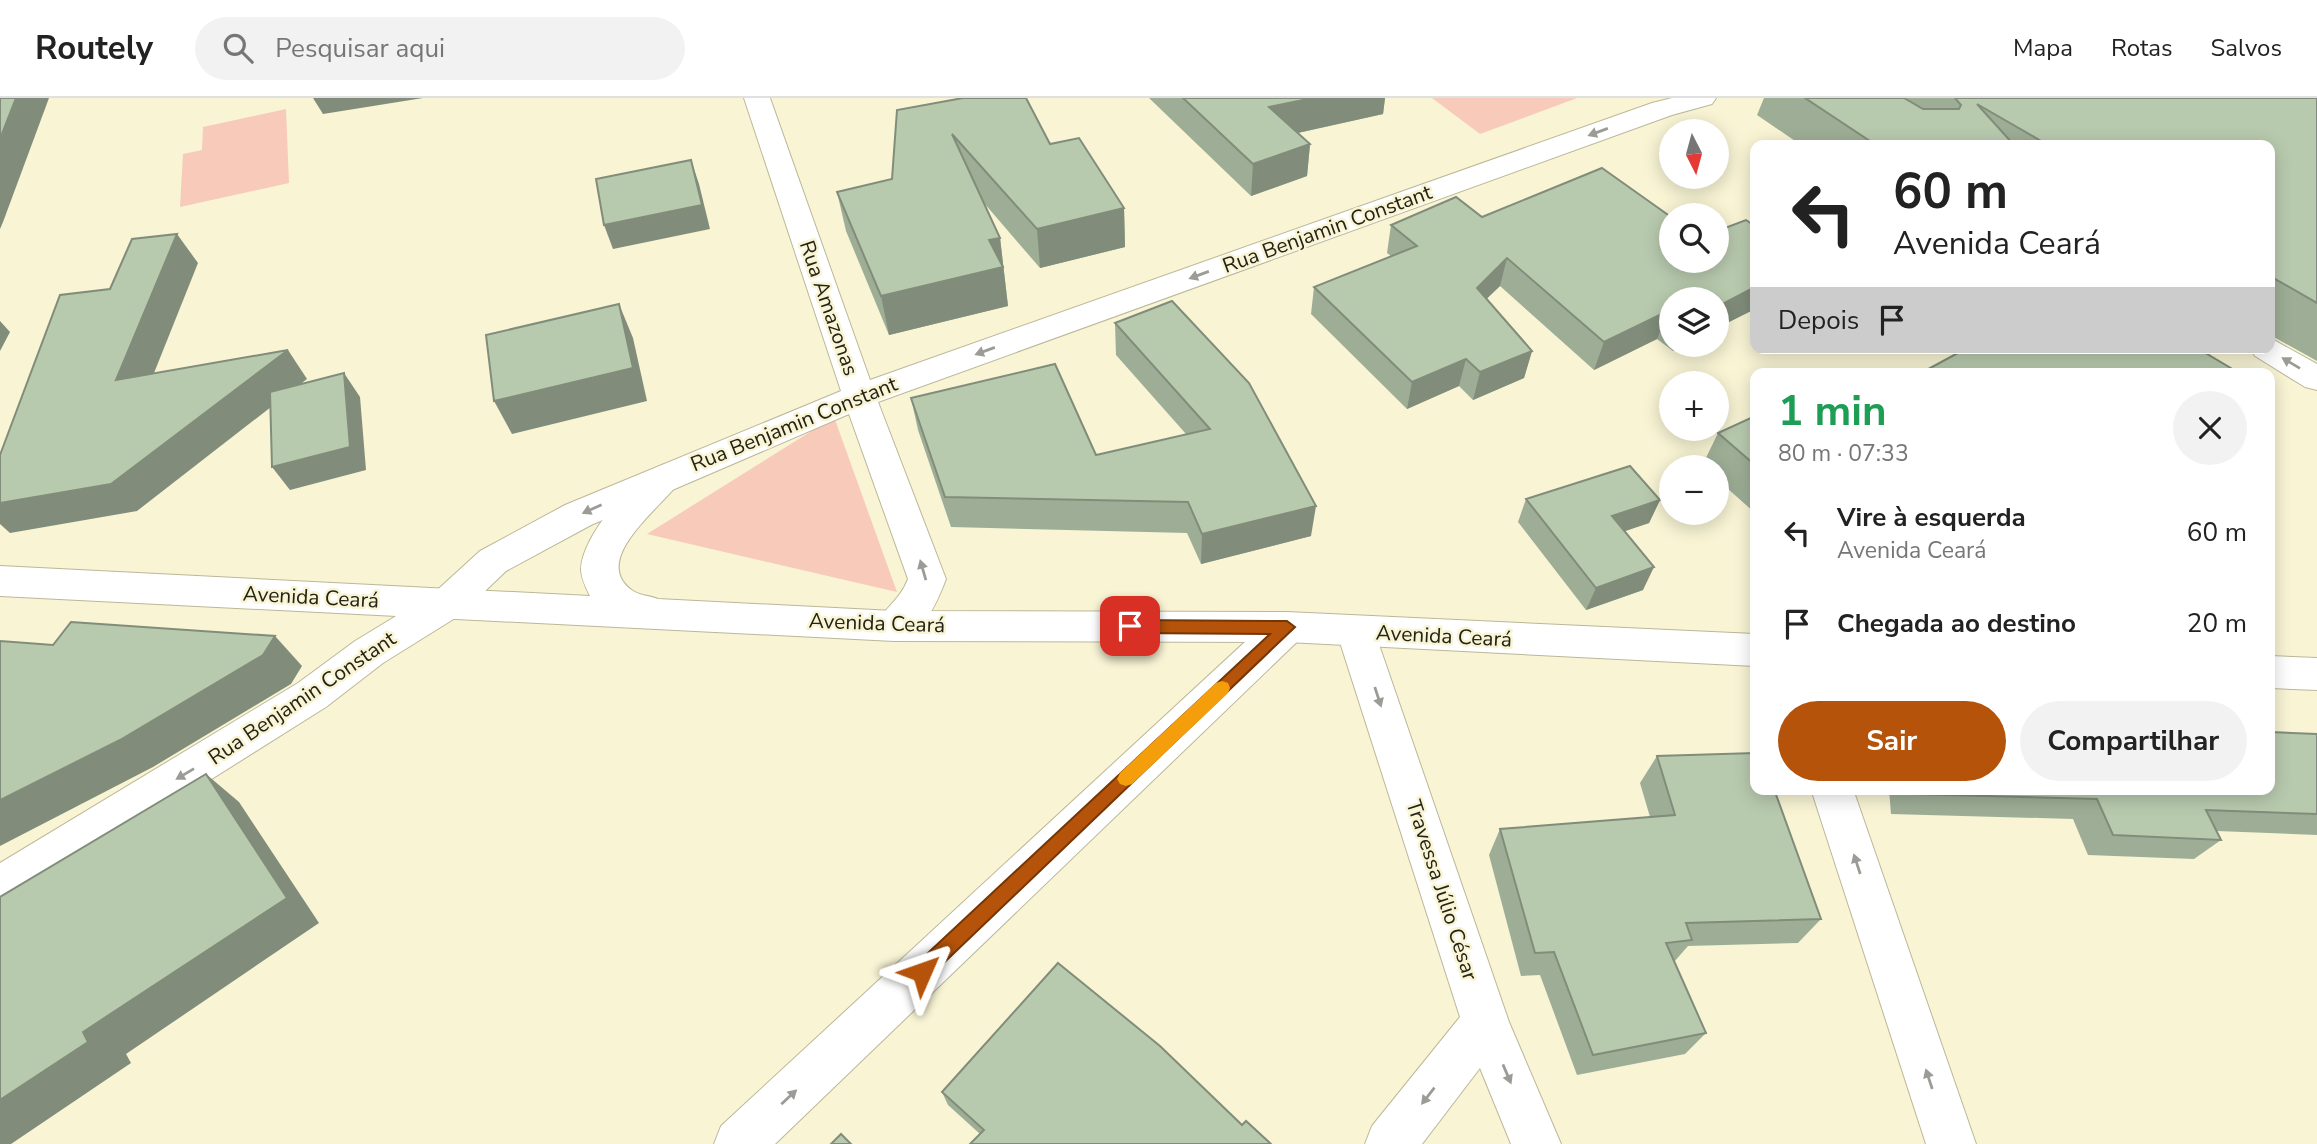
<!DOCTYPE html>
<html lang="pt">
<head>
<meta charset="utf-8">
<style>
  :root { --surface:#fff; --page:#f2f2f2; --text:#222; --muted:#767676; --line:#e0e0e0; --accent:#b45309 }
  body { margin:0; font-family:"Nunito Sans",sans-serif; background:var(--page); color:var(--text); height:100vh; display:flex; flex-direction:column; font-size:26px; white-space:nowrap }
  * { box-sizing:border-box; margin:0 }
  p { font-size:23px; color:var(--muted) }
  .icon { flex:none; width:38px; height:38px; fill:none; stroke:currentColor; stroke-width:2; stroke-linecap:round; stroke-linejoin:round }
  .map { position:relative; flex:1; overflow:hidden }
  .sheet { position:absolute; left:1750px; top:270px; width:525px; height:427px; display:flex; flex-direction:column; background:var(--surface); border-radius:14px; box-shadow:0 4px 18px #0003 }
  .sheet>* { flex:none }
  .guide { position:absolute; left:1750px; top:42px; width:525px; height:214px; border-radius:14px; box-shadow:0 4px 18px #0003; background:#fff; color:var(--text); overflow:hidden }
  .needle { width:46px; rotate:174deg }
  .controls { position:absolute; left:1659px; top:21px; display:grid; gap:14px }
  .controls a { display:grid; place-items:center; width:70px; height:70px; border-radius:50%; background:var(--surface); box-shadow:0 4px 18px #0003; font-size:35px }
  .pin { position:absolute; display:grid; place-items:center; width:60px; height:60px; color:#fff; margin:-30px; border-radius:14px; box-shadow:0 4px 10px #0006 }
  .me { position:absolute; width:77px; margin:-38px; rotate:47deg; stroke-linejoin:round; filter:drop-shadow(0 0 5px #0008) }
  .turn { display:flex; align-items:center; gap:24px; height:147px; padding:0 28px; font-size:32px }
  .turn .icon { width:91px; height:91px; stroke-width:2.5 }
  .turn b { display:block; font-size:49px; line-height:60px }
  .then { display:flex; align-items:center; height:66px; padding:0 28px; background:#0003; gap:14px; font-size:26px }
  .round { display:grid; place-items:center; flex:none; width:74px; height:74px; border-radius:37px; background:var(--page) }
  .headline { display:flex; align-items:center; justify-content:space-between; height:119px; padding:0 28px }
  h1 { font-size:42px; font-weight:700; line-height:52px; color:#1e9e55 }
  .cta { display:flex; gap:14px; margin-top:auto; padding:14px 28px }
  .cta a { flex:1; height:80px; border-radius:42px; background:var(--accent); color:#fff; font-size:28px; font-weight:700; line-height:80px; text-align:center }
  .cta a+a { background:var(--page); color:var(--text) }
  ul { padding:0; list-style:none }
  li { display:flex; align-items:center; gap:21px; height:91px; padding:0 28px }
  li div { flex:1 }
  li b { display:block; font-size:26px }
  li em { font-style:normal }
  header { display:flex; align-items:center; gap:42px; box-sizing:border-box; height:98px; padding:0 35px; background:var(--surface); border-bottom:2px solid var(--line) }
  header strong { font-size:33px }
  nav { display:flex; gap:38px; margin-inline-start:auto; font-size:24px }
  .search { width:490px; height:63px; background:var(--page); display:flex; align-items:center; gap:18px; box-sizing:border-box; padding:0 24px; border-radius:38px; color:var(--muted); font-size:26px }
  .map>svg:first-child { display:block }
</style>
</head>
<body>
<header>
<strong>Routely</strong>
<div class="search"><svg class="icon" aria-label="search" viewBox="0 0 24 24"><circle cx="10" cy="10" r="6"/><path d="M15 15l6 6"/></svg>Pesquisar aqui</div>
<nav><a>Mapa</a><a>Rotas</a><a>Salvos</a></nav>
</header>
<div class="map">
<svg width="2317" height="1046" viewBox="0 0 2317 1046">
  <rect width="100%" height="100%" fill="#f8f4d4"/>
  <!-- green -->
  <g fill="#f8caba">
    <path d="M1432 0H1577L1480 36Z"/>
    <path d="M286 11 289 85 180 109 183 56 202 52 203 29Z"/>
    <path d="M834 319 897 494 647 436Z"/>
  </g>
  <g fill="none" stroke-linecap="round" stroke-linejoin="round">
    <!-- minor casing -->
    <g stroke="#bbb798" stroke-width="2">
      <g id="minor">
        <path d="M744 0H770L870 282 1652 5 1672 0H1716L1712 6 1672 17 878 304 946 481C935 510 917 551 880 539L875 528C885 509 900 502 908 481L849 316 591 427 506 473 460 517 383 565 326 609 16 804 0 810V765L298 585 355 543 434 495 480 453 565 407 841 293Z"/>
        <path d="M2270 240 2317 266V292L2305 289 2255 258 2250 250H2270Z"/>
        <path d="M1287 514 1301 518 1306 529 1301 540 775 1046H714L721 1028 1273 518Z"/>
        <path d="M1356 519 1370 524 1375 535 1509 924 1561 1046H1511L1480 970 1422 1046H1365L1372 1028 1460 919 1337 535 1342 524Z"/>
        <path d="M1811 691H1853L1976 1046H1926Z"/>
      </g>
    </g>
    <!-- major casing -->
    <g stroke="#bbb798" stroke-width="2">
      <g id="major">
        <path d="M665 366 677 370 683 379C668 405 586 461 633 493 639 497 650 498 658 501L894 513 1287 514 1755 536V568L1287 544 894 543 0 498V468L590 498C586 490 581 480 581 471 582 438 634 376 665 366Z"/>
        <path d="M2270 558 2317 560V592L2270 590Z"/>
      </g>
    </g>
    <!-- minor -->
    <use href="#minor" fill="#fff" fill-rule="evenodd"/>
    <!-- major -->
    <use href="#major" fill="#fff" fill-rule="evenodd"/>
  </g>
  <!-- wall -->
  <g fill="#9eae96">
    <path d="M1149 0H1385L1383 16 1298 35 1310 46 1307 78 1251 98Z"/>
    <path d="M1764 0H2317V263L2270 237V47H1801L1757 17Z"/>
    <path d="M897 12 1050 46 1124 110 1125 149 1040 170 984 105 1000 140 1008 208 889 237 846 133 837 94 892 81Z"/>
    <path d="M1482 119 1671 163 1755 128V211L1717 230 1671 201V247H1685L1673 253 1657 241 1594 272 1500 188 1486 201 1532 253 1524 280 1473 302 1459 288 1407 311 1311 216 1314 189 1391 158 1387 155 1391 127Z"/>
    <path d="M1115 225 1311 438 1201 466 1187 435 951 429 918 332 911 300 1096 357 1186 336 1116 257Z"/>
    <path d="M1755 318V415L1717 381V369H1704L1702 368 1718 335Z"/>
    <path d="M1526 401 1660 402 1649 425 1624 433 1643 492 1586 512 1518 424Z"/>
    <path d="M2317 636V737L2217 733 2221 742 2194 761 2088 757 2073 721 1891 716 1889 691H2270Z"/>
    <path d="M1657 658 1821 821 1798 845 1688 848 1674 864 1706 935 1685 956 1577 977 1540 877 1521 878 1489 757 1500 731 1650 719 1640 685Z"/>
    <path d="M942 994 1242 1027 980 1036 948 1007Z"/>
  </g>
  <!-- shaded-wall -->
  <g fill="#818d7a">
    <path d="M16 0H49L3 124 0 131V41Z"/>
    <path d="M313 0H423L323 16Z"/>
    <path d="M1313 0H1385L1383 16 1266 42 1269 9Z"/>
    <path d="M1310 46 1307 78 1251 98 1253 66Z"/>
    <path d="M691 62 699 86 710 131 613 151 604 127Z"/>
    <path d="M1124 110 1125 149 1040 170 1037 131Z"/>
    <path d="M177 136 198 165 140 310 116 282Z"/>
    <path d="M1000 140 1008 208 889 237 881 198 989 142Z"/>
    <path d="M1507 160 1500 188 1470 217 1477 190Z"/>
    <path d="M1755 189V211L1717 230V209Z"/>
    <path d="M619 206 633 240 647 303 512 336 494 303Z"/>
    <path d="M1668 213 1657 241 1594 272 1604 244Z"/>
    <path d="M0 223 10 234 0 253Z"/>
    <path d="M1676 247H1685L1673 253Z"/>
    <path d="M288 252 307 281 137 413 10 435 0 426V405Z"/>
    <path d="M1532 253 1524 280 1473 302 1480 274Z"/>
    <path d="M1466 261 1459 288 1407 311 1412 284Z"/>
    <path d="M344 275 360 299 366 372 290 392 272 369Z"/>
    <path d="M1660 402 1649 425 1602 441 1612 418Z"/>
    <path d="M1316 408 1311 438 1201 466 1202 436Z"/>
    <path d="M1654 469 1643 492 1586 512 1596 490Z"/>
    <path d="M275 538 302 568 291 586 153 669 0 748V702Z"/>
    <path d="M206 676 239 704 319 825 126 956 131 965 11 1046H0V1002L83 934Z"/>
  </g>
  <!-- building -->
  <g fill="#b8caae" stroke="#818d7a" stroke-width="2">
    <path d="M0 0H16L0 41Z"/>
    <path d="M963 0H1026L1050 46 1079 40 1124 110 1037 131 952 36 1000 140 989 142 1003 169 881 198 837 94 892 81 897 12Z"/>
    <path d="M1183 0H1313L1269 9 1310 46 1253 66Z"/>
    <path d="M1805 0H1904L1923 11H1959L1961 7 1955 0H2317V205L2270 178V47H2048L1977 6 2014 47H1876Z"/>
    <path d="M691 62 702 107 604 127 596 81Z"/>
    <path d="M1602 70 1671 119V163H1717V133L1746 122 1755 128V189L1717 209V201H1671V215L1668 213 1604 244 1507 160 1477 190 1532 253 1480 274 1466 261 1412 284 1314 189 1417 148 1391 127 1456 99 1482 119Z"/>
    <path d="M177 136 116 282 288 252 111 386 0 405V357L60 197 110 191 132 141Z"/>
    <path d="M1172 203 1249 285 1316 408 1202 436 1188 404 945 399 911 300 1055 266 1096 357 1210 331 1115 225Z"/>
    <path d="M619 206 633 270 494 303 486 237Z"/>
    <path d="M1967 250H2197L2239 275H1921Z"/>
    <path d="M344 275 350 349 272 369 270 294Z"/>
    <path d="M1755 318V367L1718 335Z"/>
    <path d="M1630 368 1660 402 1612 418 1654 469 1596 490 1526 401Z"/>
    <path d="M71 524 275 538 263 557 120 642 0 702V543L53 547Z"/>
    <path d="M2270 634 2317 636V716L2206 712 2221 742 2113 737 2097 701 1910 696 1909 691H2270Z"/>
    <path d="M1755 655V691H1774L1821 821 1686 825 1692 842 1666 845 1706 935 1593 957 1554 854 1535 855 1500 731 1675 717 1657 658Z"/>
    <path d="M206 676 287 800 83 934 88 944 0 1002V799Z"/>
    <path d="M1058 865 1160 948 1242 1027 1246 1023 1271 1046H970L984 1032 942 994Z"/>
    <path d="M841 1036 851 1046H831Z"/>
  </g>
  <!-- one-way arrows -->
  <defs><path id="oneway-solid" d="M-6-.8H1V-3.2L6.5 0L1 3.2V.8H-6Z" transform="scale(1.75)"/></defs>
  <g fill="#9c9c97">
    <use href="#oneway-solid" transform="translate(1598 34) rotate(160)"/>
    <use href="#oneway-solid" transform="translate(1199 177) rotate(160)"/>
    <use href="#oneway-solid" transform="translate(985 253) rotate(160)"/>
    <use href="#oneway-solid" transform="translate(2291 265) rotate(-149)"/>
    <use href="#oneway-solid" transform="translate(592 411) rotate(156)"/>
    <use href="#oneway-solid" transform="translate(923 472) rotate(-106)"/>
    <use href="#oneway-solid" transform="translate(1378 599) rotate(72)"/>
    <use href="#oneway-solid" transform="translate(185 676) rotate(149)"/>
    <use href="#oneway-solid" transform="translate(1857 766) rotate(-108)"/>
    <use href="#oneway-solid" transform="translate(1507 976) rotate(67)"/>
    <use href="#oneway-solid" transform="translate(1929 981) rotate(-108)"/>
    <use href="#oneway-solid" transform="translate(1428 998) rotate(128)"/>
    <use href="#oneway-solid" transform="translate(789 999) rotate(-43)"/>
  </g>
  <!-- route -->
  <path fill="#b45309" stroke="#753606" stroke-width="2" d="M1130 522 1287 523 1295 529 928 880 922 883 915 880 912 874 915 867 1270 536 1130 535 1122 528Z"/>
  <!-- slow -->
  <path fill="#f59e0b" d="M1222 583 1228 585 1230 590 1228 595 1132 686 1126 688 1120 686 1117 681 1120 675 1216 585Z"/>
  <g text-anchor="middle" stroke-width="5" stroke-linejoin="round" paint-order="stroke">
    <!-- street labels -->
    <g font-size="21" fill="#242317" stroke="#f8f4d4">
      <text transform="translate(1327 131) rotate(-20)" y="7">Rua Benjamin Constant</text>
      <text transform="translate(829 210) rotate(71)" y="7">Rua Amazonas</text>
      <text transform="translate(794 326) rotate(-22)" y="7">Rua Benjamin Constant</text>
      <text transform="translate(311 499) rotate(3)" y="7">Avenida Ceará</text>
      <text transform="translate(877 525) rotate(2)" y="7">Avenida Ceará</text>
      <text transform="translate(1444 538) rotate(3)" y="7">Avenida Ceará</text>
      <text transform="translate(302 600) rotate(-34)" y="7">Rua Benjamin Constant</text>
      <text transform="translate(1442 792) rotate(72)" y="7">Travessa Júlio César</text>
    </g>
  </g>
</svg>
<div class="controls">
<a><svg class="needle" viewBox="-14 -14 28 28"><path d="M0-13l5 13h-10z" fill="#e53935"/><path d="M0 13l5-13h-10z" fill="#767676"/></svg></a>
<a><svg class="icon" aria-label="search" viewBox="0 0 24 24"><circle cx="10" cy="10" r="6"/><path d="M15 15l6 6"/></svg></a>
<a><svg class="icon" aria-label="layers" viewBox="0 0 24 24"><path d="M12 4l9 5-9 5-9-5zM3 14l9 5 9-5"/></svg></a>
<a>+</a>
<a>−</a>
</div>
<div class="pin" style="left:1130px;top:528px;background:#d93025"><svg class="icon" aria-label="arrive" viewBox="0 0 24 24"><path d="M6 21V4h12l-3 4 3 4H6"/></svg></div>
<svg class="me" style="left:922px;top:874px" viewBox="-20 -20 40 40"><path d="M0-17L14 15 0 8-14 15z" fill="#b45309" stroke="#fff" stroke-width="4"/></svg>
<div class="guide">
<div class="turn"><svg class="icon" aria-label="left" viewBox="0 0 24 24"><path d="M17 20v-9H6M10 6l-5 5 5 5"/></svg><div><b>60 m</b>Avenida Ceará</div></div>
<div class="then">Depois<svg class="icon" aria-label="arrive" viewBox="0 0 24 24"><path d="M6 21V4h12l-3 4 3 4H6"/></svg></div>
</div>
<section class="sheet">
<div class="headline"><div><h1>1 min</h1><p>80 m · 07:33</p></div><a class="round"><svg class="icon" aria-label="close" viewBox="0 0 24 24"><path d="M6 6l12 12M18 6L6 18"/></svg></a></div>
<ul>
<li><svg class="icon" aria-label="left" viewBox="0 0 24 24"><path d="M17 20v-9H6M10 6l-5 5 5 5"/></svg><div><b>Vire à esquerda</b><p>Avenida Ceará</p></div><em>60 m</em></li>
<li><svg class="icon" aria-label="arrive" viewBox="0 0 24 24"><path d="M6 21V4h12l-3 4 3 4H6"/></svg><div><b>Chegada ao destino</b></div><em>20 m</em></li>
</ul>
<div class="cta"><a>Sair</a><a>Compartilhar</a></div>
</section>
</div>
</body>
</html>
